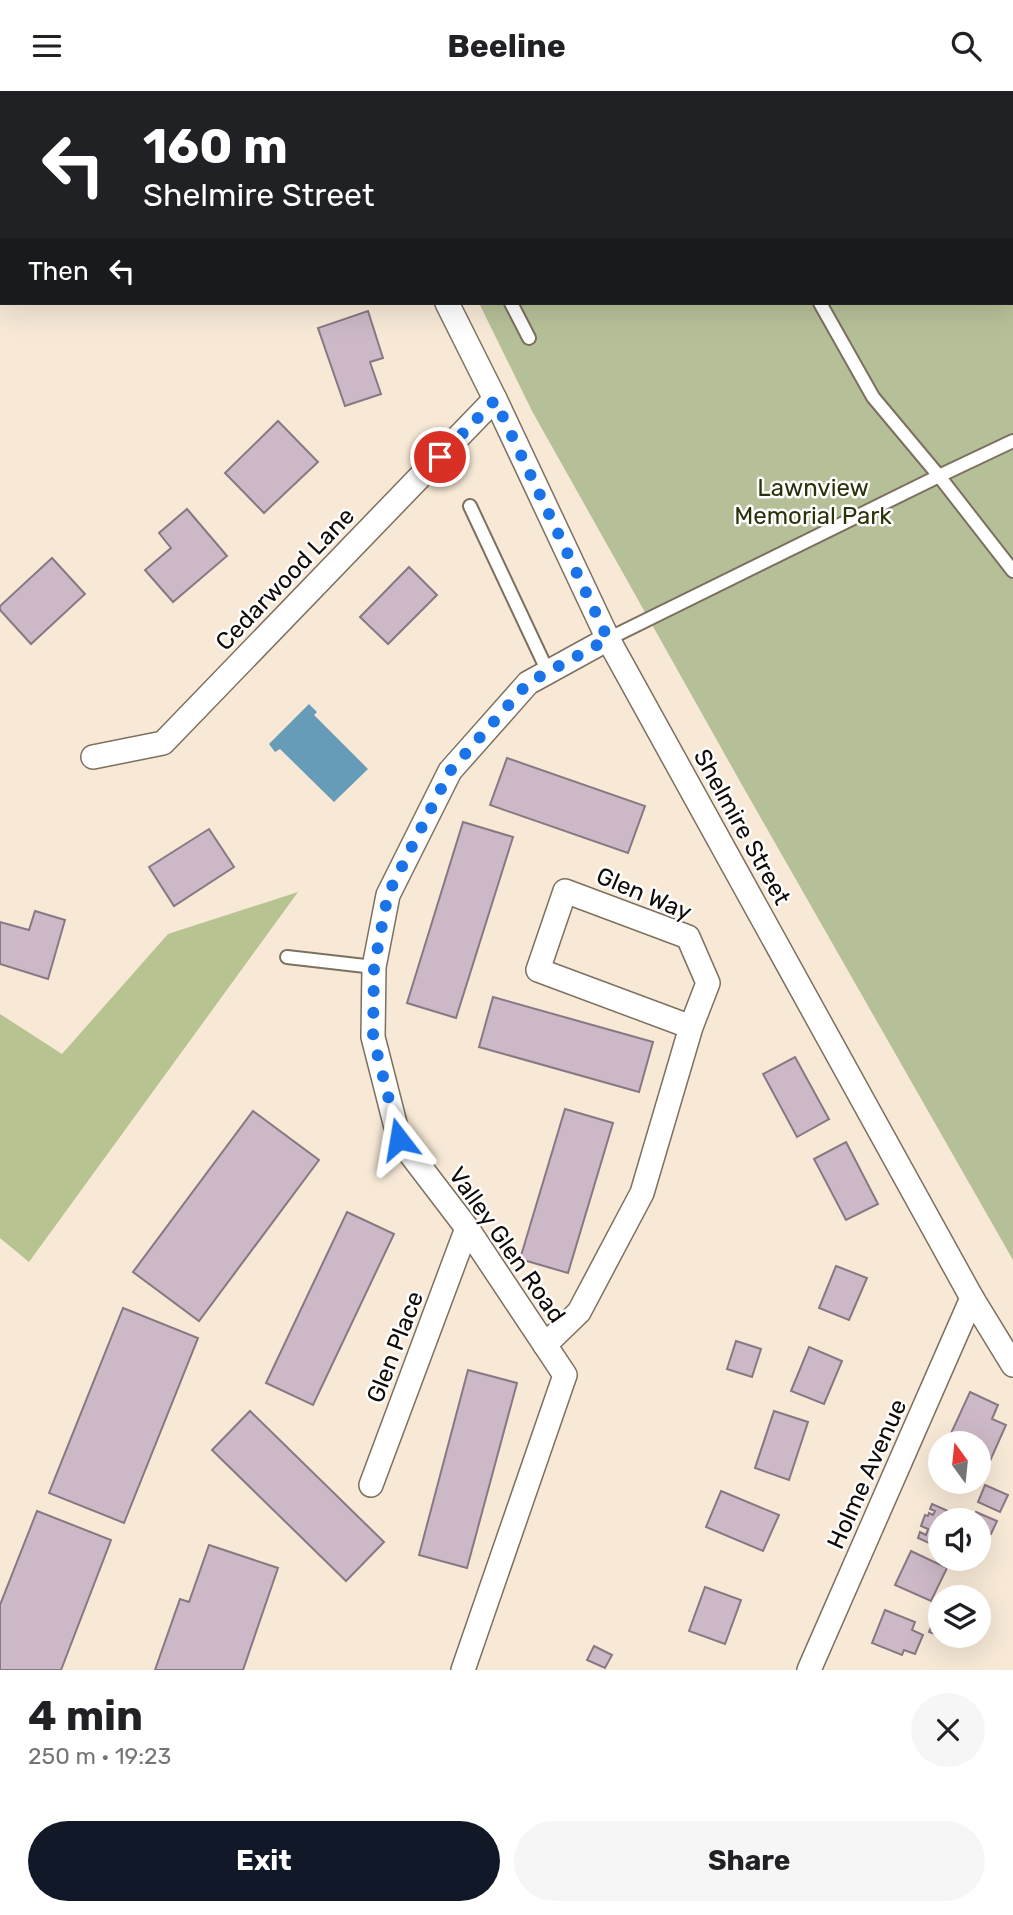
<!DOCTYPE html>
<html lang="en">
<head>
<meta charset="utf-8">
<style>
  :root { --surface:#fff; --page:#f6f6f6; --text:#202124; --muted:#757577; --accent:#111827 }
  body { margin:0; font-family:Rubik,sans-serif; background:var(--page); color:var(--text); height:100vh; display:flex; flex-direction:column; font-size:26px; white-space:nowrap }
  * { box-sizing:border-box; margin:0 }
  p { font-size:23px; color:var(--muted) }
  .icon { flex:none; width:38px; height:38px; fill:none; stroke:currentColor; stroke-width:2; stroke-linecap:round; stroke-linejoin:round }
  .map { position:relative; height:1579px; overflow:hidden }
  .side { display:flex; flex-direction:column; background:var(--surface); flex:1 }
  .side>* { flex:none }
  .hud { position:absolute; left:0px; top:0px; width:1013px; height:214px; box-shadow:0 7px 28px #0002; background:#202124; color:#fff; overflow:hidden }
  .needle { width:46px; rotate:345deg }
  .controls { position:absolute; left:928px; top:1340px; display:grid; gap:14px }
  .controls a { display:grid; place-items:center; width:63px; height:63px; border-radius:50%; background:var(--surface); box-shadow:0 7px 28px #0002; font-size:35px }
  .pin { position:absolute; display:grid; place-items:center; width:60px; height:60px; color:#fff; margin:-30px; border:4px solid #fff; border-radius:50%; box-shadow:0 2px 7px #0007 }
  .me { position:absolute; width:77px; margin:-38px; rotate:346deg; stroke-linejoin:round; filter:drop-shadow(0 0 5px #0008) }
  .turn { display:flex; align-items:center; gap:24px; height:147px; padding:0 28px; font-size:32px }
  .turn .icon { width:91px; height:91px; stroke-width:2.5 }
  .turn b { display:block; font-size:49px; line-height:60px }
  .then { display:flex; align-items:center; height:66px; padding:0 28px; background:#0003; gap:14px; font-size:26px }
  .round { display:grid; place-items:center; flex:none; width:74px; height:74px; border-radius:37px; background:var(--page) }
  .summary { display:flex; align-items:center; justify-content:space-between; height:119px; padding:0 28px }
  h1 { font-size:42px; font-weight:700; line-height:52px }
  .cta { display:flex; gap:14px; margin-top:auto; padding:14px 28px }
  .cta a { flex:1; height:80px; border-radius:42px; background:var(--accent); color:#fff; font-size:28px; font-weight:700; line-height:80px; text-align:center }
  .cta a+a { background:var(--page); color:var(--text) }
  header { display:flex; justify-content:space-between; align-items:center; height:91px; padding:0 28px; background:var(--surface); font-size:32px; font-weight:700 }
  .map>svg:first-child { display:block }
</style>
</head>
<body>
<header><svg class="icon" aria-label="menu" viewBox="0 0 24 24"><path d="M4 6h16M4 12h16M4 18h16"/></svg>Beeline<svg class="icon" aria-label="search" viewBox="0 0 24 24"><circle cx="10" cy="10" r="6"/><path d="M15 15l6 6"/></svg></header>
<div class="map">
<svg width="1013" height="1579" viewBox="0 0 1013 1579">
  <rect width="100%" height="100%" fill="#f7e9d6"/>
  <!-- green -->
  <g fill="#b6c098">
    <path d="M0 0H40L39 2H2V92L0 96Z"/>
    <path d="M375 0H1013V1169L742 694 532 320 479 212H1012V2H376Z"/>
  </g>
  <!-- forest -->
  <path fill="#b7c390" d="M298 801 29 1171 0 1147V923L62 963 168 843Z"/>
  <!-- water -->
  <path fill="#679cb8" d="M309 613 317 621 314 624 368 678 334 711 280 658 275 661 269 653Z"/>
  <!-- building -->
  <g fill="#ccb8c6" stroke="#8a7784" stroke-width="2">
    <path d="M202 0H246L247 2H203Z"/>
    <path d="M368 220 383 267 370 271 381 303 345 315 318 237Z"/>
    <path d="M278 330 318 371 264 422 225 382Z"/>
    <path d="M187 418 227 465 173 511 145 479 171 457 159 442Z"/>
    <path d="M52 467 85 503 31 553 0 519V515Z"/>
    <path d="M409 476 437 504 388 553 360 526Z"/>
    <path d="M507 667 645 715 628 762 490 714Z"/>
    <path d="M463 731 513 746 456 927 407 912Z"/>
    <path d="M209 738 234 776 174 815 149 776Z"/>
    <path d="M35 820 65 829 48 888 0 873V831L29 839Z"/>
    <path d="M493 906 653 951 639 1001 479 956Z"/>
    <path d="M795 966 829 1028 797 1046 763 983Z"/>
    <path d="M565 1018 613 1032 568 1182 520 1168Z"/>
    <path d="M253 1020 319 1069 199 1230 133 1181Z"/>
    <path d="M846 1051 878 1113 846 1129 814 1068Z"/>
    <path d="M347 1121 394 1143 313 1314 266 1292Z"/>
    <path d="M836 1175 867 1187 849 1229 819 1217Z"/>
    <path d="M123 1217 198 1247 124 1432 49 1402Z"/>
    <path d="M736 1250 761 1258 752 1286 727 1278Z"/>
    <path d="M809 1256 842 1270 824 1313 791 1300Z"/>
    <path d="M468 1279 517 1292 467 1477 419 1464Z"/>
    <path d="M970 1301 998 1314 992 1328 1006 1334 990 1370 978 1365V1353H951L947 1351Z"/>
    <path d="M250 1320 384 1451 346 1490 212 1359Z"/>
    <path d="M774 1320 808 1331 789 1389 755 1377Z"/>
    <path d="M985 1394 1008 1404 1000 1421 978 1411Z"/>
    <path d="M721 1400 779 1424 763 1460 706 1436Z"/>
    <path d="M932 1413 964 1427 963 1430H940V1457L918 1447 920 1441 926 1444 928 1438 921 1435 925 1424 928 1425 929 1422 933 1424 935 1420 930 1418Z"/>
    <path d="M37 1420 111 1449 61 1579H0V1514Z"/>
    <path d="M976 1421 997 1430 991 1443 978 1438V1430H972Z"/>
    <path d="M209 1454 278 1477 243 1579H155L180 1508 189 1511Z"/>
    <path d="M911 1460 947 1477 931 1510 895 1494Z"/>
    <path d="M705 1496 741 1509 725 1553 689 1540Z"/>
    <path d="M885 1519 915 1531 912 1539 923 1544 915 1563 904 1559 902 1564 872 1552Z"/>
    <path d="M934 1529 940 1531V1545L929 1541Z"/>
    <path d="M594 1555 612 1564 605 1577 587 1569Z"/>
  </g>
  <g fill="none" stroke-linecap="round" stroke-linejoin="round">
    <!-- lane casing -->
    <g stroke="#7d705f" stroke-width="16">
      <g id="lane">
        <path d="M728 0 729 2"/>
        <path d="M602 2 606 0"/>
        <path d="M511 212 529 247"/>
        <path d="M820 212 873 306 939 385 1013 480"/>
        <path d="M470 415 548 581"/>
        <path d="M608 548 939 385 1013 350"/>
        <path d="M287 866 374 876"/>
      </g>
    </g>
    <!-- street casing -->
    <g stroke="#7d705f" stroke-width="26">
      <g id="street">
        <path d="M343 0V2"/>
        <path d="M63 2V0"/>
        <path d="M0 152 2 148"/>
        <path d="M447 212 495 308 608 548 972 1207 1013 1274"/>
        <path d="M93 666 163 652 495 308"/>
        <path d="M545 1254 579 1221 642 1102 691 936 708 892 688 846 565 800 538 879 691 936"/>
        <path d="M371 1394 467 1137"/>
        <path d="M463 1579 565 1284 467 1137 399 1048 373 946 374 876 388 804 450 680 528 592 608 548"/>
        <path d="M809 1579 972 1207"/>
      </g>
    </g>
    <!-- lane -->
    <use href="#lane" stroke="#fff" stroke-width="12"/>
    <!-- street -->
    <use href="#street" stroke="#fff" stroke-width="23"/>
  </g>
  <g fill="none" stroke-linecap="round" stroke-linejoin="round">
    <!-- route -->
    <path stroke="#1a73e8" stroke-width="12" stroke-dasharray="0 21.6" d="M399 1048 373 946 374 876 388 803 450 680 528 592 608 548 495 309 440 366"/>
  </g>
  <g text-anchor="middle" stroke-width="5" stroke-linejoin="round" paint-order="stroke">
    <!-- park labels -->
    <g font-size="24" fill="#2b320a" stroke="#fff">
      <text x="813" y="405">Lawnview<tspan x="813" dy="28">Memorial Park</tspan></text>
    </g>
    <!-- street labels -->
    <g font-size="24" fill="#100b06" stroke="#fff">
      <text transform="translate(285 488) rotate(-46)" y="8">Cedarwood Lane</text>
      <text transform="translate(742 736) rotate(61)" y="8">Shelmire Street</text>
      <text transform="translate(644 803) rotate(23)" y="8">Glen Way</text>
      <text transform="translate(507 1154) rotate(55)" y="8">Valley Glen Road</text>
      <text transform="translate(395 1256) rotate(-69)" y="8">Glen Place</text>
      <text transform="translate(867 1383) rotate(-66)" y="8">Holme Avenue</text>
    </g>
  </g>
</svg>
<div class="controls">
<a><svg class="needle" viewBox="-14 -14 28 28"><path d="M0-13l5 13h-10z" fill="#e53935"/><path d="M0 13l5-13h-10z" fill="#757577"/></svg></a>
<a><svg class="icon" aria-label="sound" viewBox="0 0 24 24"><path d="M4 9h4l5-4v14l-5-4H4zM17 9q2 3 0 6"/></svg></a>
<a><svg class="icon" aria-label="layers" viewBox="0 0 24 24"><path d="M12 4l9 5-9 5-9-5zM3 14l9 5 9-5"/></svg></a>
</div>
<div class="pin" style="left:440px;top:366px;background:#d93025"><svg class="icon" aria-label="arrive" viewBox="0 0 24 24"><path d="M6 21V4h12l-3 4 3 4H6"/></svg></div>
<svg class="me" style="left:399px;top:1048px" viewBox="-20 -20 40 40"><path d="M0-17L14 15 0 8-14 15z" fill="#1a73e8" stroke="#fff" stroke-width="4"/></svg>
<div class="hud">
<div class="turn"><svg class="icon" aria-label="left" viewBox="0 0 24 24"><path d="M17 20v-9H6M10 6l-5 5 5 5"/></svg><div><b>160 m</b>Shelmire Street</div></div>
<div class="then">Then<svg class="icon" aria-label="left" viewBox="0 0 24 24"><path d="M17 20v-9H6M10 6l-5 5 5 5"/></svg></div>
</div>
</div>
<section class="side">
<div class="summary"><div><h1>4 min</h1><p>250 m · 19:23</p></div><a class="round"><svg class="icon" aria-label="close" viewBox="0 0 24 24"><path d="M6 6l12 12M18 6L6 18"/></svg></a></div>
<div class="cta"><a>Exit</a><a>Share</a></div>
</section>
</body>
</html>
